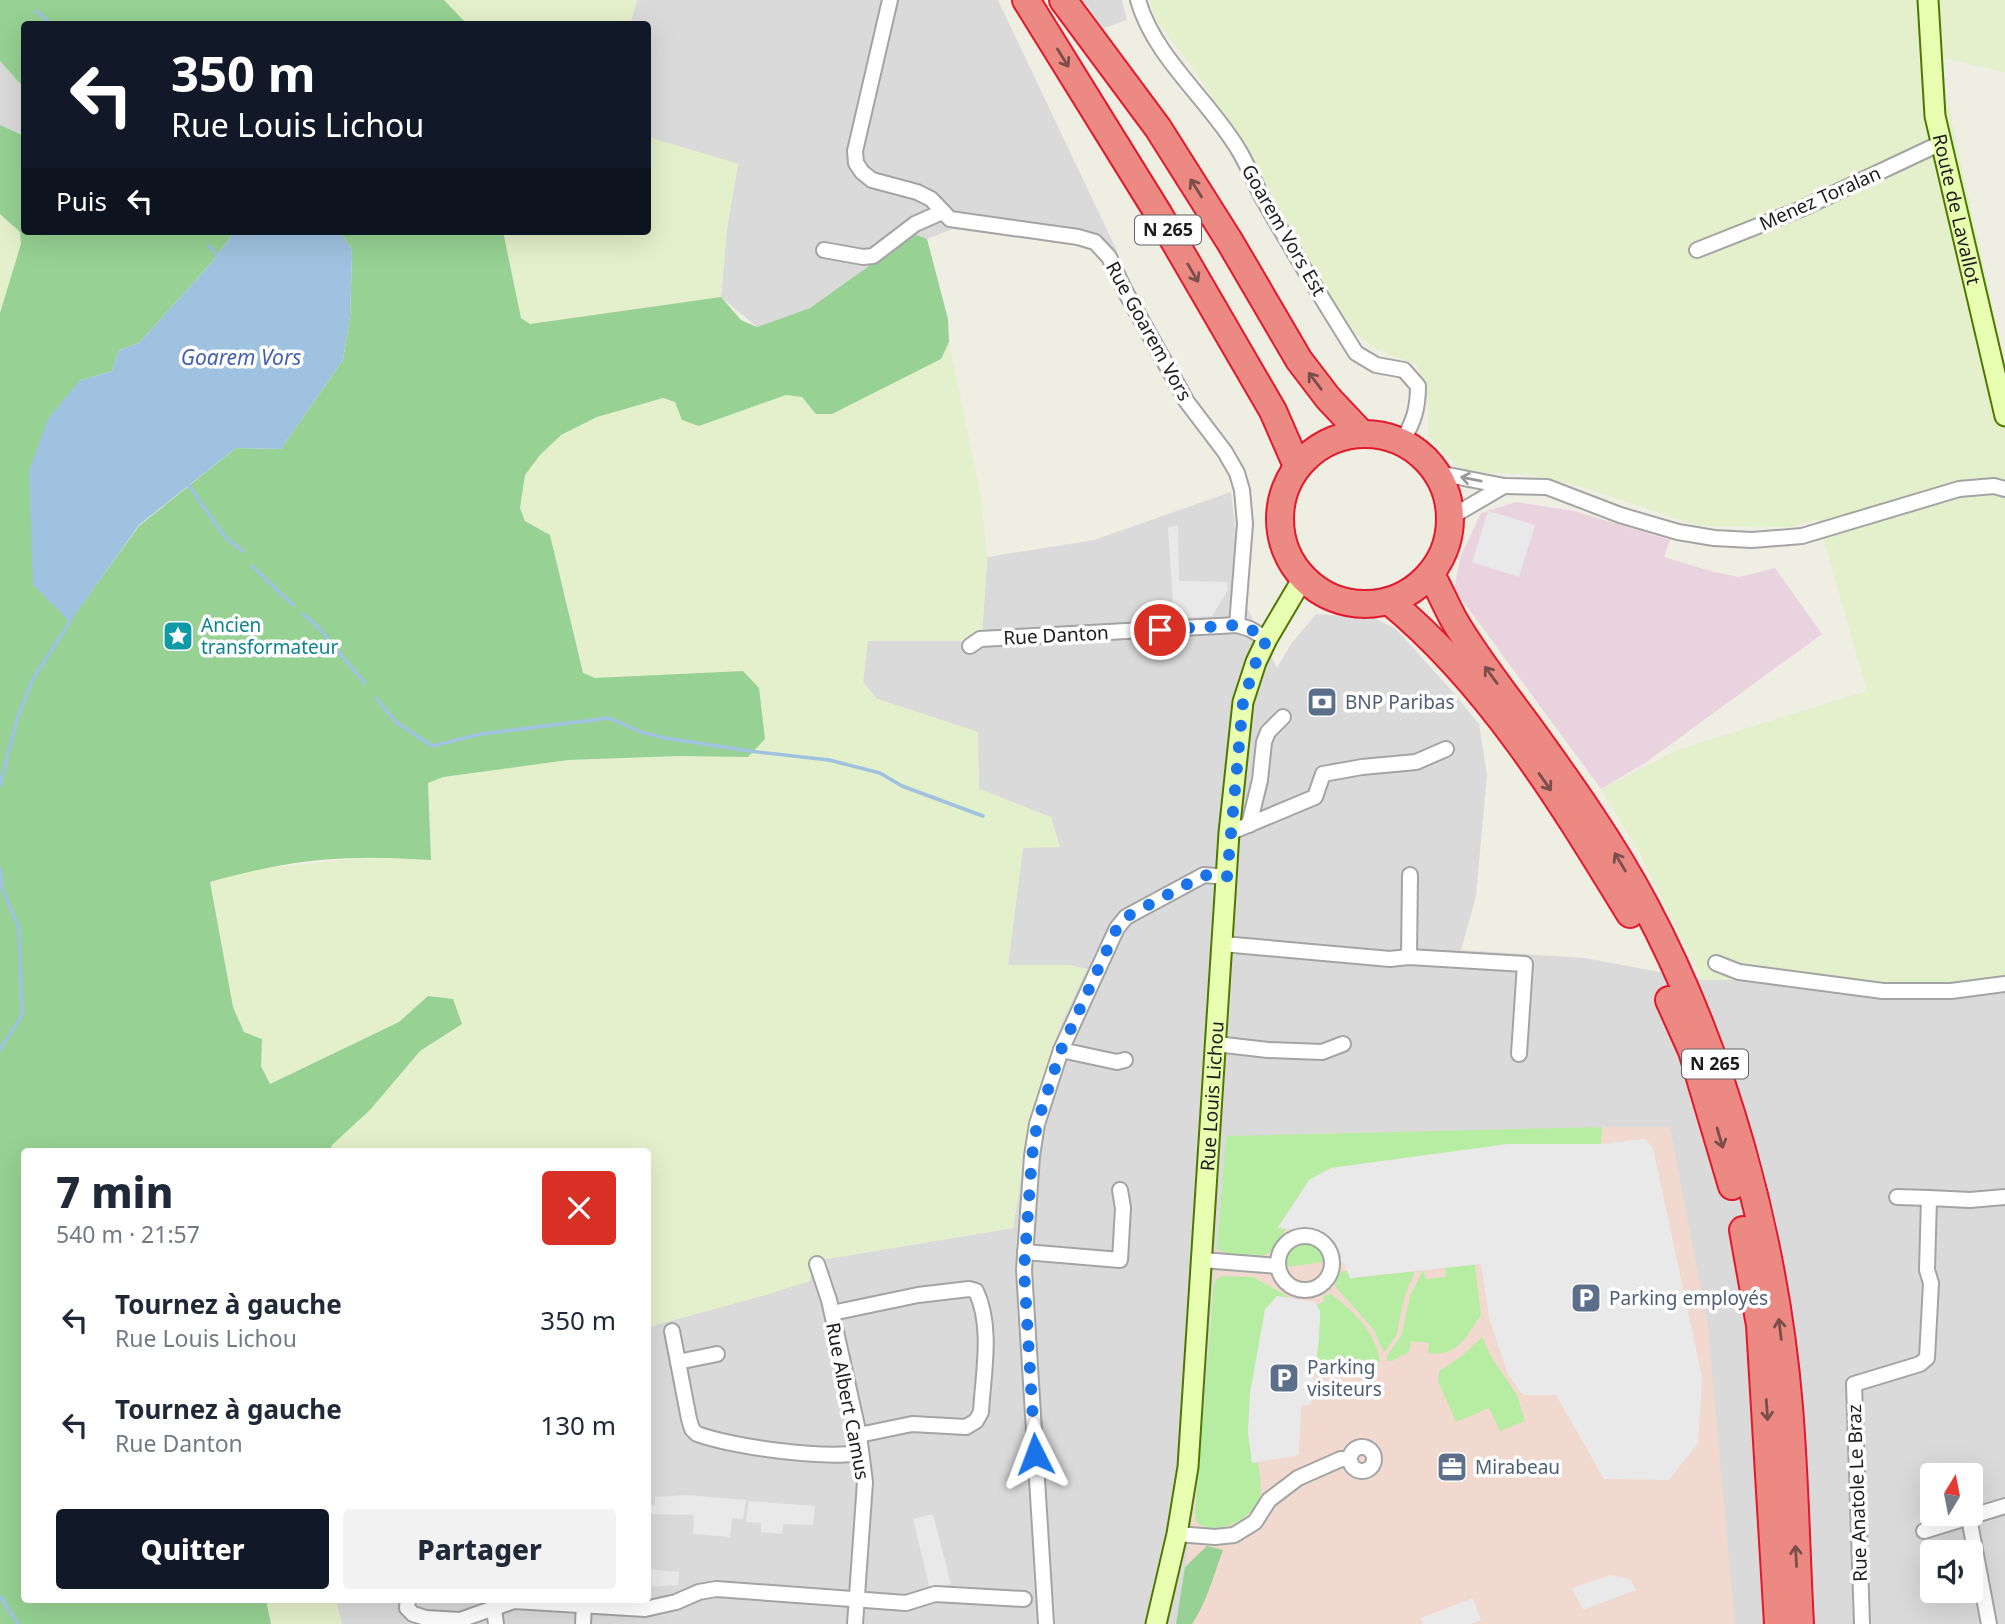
<!DOCTYPE html>
<html lang="fr">
<head>
<meta charset="utf-8">
<style>
  :root { --surface:#fff; --page:#f2f2f3; --text:#1f2937; --muted:#747a83; --accent:#111827 }
  body { margin:0; font-family:"Noto Sans",sans-serif; background:var(--page); color:var(--text); height:100vh; display:flex; flex-direction:column; font-size:26px; white-space:nowrap }
  * { box-sizing:border-box; margin:0 }
  p { font-size:23px; color:var(--muted) }
  .icon { flex:none; width:38px; height:38px; fill:none; stroke:currentColor; stroke-width:2; stroke-linecap:round; stroke-linejoin:round }
  .map { position:relative; flex:1; overflow:hidden }
  .details { position:absolute; left:21px; top:1148px; width:630px; height:455px; display:flex; flex-direction:column; background:var(--surface); border-radius:7px; box-shadow:0 7px 28px #0002 }
  .details>* { flex:none }
  .banner { position:absolute; left:21px; top:21px; width:630px; height:214px; border-radius:7px; box-shadow:0 7px 28px #0002; background:#111827; color:#fff; overflow:hidden }
  .needle { width:46px; rotate:10deg }
  .controls { position:absolute; left:1920px; top:1463px; display:grid; gap:14px }
  .controls a { display:grid; place-items:center; width:63px; height:63px; border-radius:7px; background:var(--surface); box-shadow:0 7px 28px #0002; font-size:35px }
  .pin { position:absolute; display:grid; place-items:center; width:60px; height:60px; color:#fff; margin:-30px; border:4px solid #fff; border-radius:50%; box-shadow:0 2px 7px #0007 }
  .me { position:absolute; width:77px; margin:-38px; rotate:357deg; stroke-linejoin:round; filter:drop-shadow(0 0 5px #0008) }
  .turn { display:flex; align-items:center; gap:24px; height:147px; padding:0 35px; font-size:32px }
  .turn .icon { width:91px; height:91px; stroke-width:2.5 }
  .turn b { display:block; font-size:49px; line-height:60px }
  .then { display:flex; align-items:center; height:66px; padding:0 35px; background:#0003; gap:14px; font-size:26px }
  .round { display:grid; place-items:center; flex:none; width:74px; height:74px; border-radius:7px; background:var(--page) }
  .overview { display:flex; align-items:center; justify-content:space-between; height:119px; padding:0 35px }
  h1 { font-size:42px; font-weight:800; line-height:52px }
  .action { display:flex; gap:14px; margin-top:auto; padding:14px 35px }
  .action a { flex:1; height:80px; border-radius:7px; background:var(--accent); color:#fff; font-size:28px; font-weight:800; line-height:80px; text-align:center }
  .action a+a { background:var(--page); color:var(--text) }
  ul { padding:0; list-style:none }
  li { display:flex; align-items:center; gap:21px; height:105px; padding:0 35px }
  li div { flex:1 }
  li b { display:block; font-size:26px }
  li em { font-style:normal }
  .map>svg:first-child { display:block }
</style>
</head>
<body>
<div class="map">
<svg width="2005" height="1624" viewBox="0 0 2005 1624">
  <rect width="100%" height="100%" fill="#efeee2"/>
  <!-- residential -->
  <g fill="#dbdada" fill-rule="evenodd">
    <path d="M637 0H998L1117 251 953 229 927 239 917 235 908 238 810 308 757 327 721 297 727 228 738 164 648 137V24H630Z"/>
    <path d="M1083 0H1122L1127 20 1104 28Z"/>
    <path d="M0 61 24 88V136L0 125Z"/>
    <path d="M1231 492 1244 602 1277 668 1291 644 1316 614 1374 618 1396 629 1451 690 1479 724 1487 775 1476 896 1461 950 1585 958 1702 980 1757 979 1929 984 2005 976V1624H342L336 1600H648V1327L769 1294 814 1261 1013 1228 1030 1120 1062 1022 1087 969 1068 965H1008L1023 847 1060 846 1050 817 979 789 977 732 877 699 863 682 867 641H962L982 636 987 557 1094 540ZM1932 1475H1970V1514H1932ZM1932 1552H1970V1591H1932Z"/>
  </g>
  <!-- commercial -->
  <path fill="#f1d9cf" d="M1602 1127H1670L1708 1327 1735 1624H1176L1181 1599 1200 1460 1226 1136Z"/>
  <!-- industrial -->
  <path fill="#e9d3df" d="M1516 502 1574 511 1670 540 1664 557 1714 572 1739 577 1775 568 1822 634 1645 763 1601 789 1454 589 1461 556 1481 513Z"/>
  <!-- farmland -->
  <g fill="#e4efcb">
    <path d="M444 0H637L630 24H467Z"/>
    <path d="M1150 0H2005V72L1938 57 2005 363V976L1929 984 1757 979 1702 980 1639 852 1601 789 1680 749 1867 691 1818 519 1790 527 1699 526 1580 486 1526 474 1463 472 1428 436V399L1417 365 1378 350 1349 329 1254 162 1194 69 1156 20Z"/>
    <path d="M648 137 738 164 727 228 721 297 530 324 521 318 503 231H648Z"/>
    <path d="M0 214 20 232 21 244 0 313Z"/>
    <path d="M949 342 981 497 987 557 982 636 962 641H868L863 682 877 699 978 732 979 789 1051 817 1060 847 1023 848 1008 965H1068L1087 969 1062 1022 1030 1120 1013 1228 814 1261 810 1281 769 1294 648 1327V1152L330 1151 332 1145 370 1110 420 1051 462 1024 428 996 399 1022 270 1084 261 1066 262 1039 244 1032 233 1007 210 882 254 870 359 858 428 782 443 777 568 760 680 756H748L583 673 550 535 525 520 520 507 525 475 540 455 561 435 597 417 663 398 675 402 699 426 786 395 802 397 941 359Z"/>
    <path d="M266 1600H336L342 1624H271Z"/>
  </g>
  <!-- grass -->
  <g fill="#b6eda3">
    <path d="M1602 1127 1601 1144H1508L1331 1168 1309 1180 1278 1227 1286 1229C1281 1237 1277 1247 1270 1252 1260 1261 1228 1255 1217 1249L1226 1136Z"/>
    <path d="M1299 1243C1312 1244 1323 1247 1323 1262L1287 1267 1284 1262 1292 1248Z"/>
    <path d="M1474 1258 1481 1315C1466 1337 1458 1357 1428 1353L1429 1343 1411 1341 1409 1352 1392 1361 1387 1360V1356L1401 1336 1410 1296 1423 1270 1426 1279 1446 1277 1445 1267 1467 1265Z"/>
    <path d="M1341 1271H1347L1351 1278 1415 1271 1404 1298 1396 1336 1385 1351H1383L1374 1330 1335 1286 1336 1279Z"/>
    <path d="M1222 1276 1253 1277 1292 1299 1277 1296 1250 1393 1248 1433 1252 1463 1258 1462C1259 1472 1262 1486 1260 1496 1255 1519 1215 1538 1196 1522L1195 1512 1214 1287 1216 1280Z"/>
    <path d="M1331 1294C1354 1312 1376 1332 1380 1362L1349 1358 1316 1362 1320 1320 1317 1305 1325 1301 1323 1296Z"/>
    <path d="M1482 1337 1492 1358 1517 1395 1525 1421 1500 1431 1489 1408 1456 1422 1438 1381 1439 1371 1462 1356Z"/>
  </g>
  <!-- forest -->
  <g fill="#97d193">
    <path d="M0 0H444L467 24H24V88L0 61Z"/>
    <path d="M0 125 24 136V231H235L212 262 139 343 119 350 112 371 79 381 70 621 139 526 236 448 281 449 343 360 350 317 352 256 351 248 339 231H503L521 318 530 324 721 297 741 320 757 327 810 308 908 238 917 235 927 239 948 319 949 342 941 359 832 414H816L802 397 786 395 699 426 682 420 675 402 663 398 597 417 561 435 540 455 525 475 520 508 525 521 550 535 583 673 595 678 743 671 759 688 765 739 748 757 680 756 568 760 443 777 428 783 431 860C407 859 384 857 360 858 309 858 259 868 210 882L233 1007 244 1032 262 1039 261 1066 270 1084 399 1022 428 996 453 999 462 1024 420 1051 370 1110 332 1145 330 1151 24 1152V1600H266L271 1624H0V313L21 244 20 232 0 214Z"/>
    <path d="M1207 1546 1223 1550C1214 1574 1206 1604 1192 1624H1176L1185 1567Z"/>
  </g>
  <!-- parking -->
  <g fill="#e9e9e9">
    <path d="M1488 511 1535 525 1519 577 1472 562Z"/>
    <path d="M1178 525 1179 581 1227 582 1228 590 1212 616 1174 618 1168 528Z"/>
    <path d="M1645 1139 1653 1148 1702 1377 1698 1443 1669 1480 1604 1479 1556 1395H1523L1508 1374 1489 1318 1481 1264 1350 1278 1345 1266 1323 1237 1300 1230 1278 1228 1309 1180 1331 1168 1508 1144H1601Z"/>
    <path d="M1277 1296 1315 1302 1320 1311 1319 1338 1311 1405 1301 1406 1299 1455 1252 1463 1248 1433 1250 1393 1265 1309Z"/>
    <path d="M686 1495 746 1500 743 1519 732 1518 730 1537 693 1534 694 1515 648 1514V1505H655V1497Z"/>
    <path d="M749 1501 815 1506 813 1525 783 1524 782 1534 761 1532V1523L746 1522Z"/>
    <path d="M933 1514 951 1584 930 1589 913 1519Z"/>
    <path d="M648 1569 679 1572 678 1585 648 1587Z"/>
    <path d="M1610 1575 1630 1579 1636 1590 1583 1610 1572 1588Z"/>
    <path d="M1473 1598 1481 1620 1471 1624H1423L1421 1618Z"/>
  </g>
  <!-- water -->
  <path fill="#9fc2e0" d="M235 231H339L351 248 352 256 350 317 343 360 281 449 236 448 139 525 70 622 33 585 29 471 48 419 79 381 112 371 119 350 139 343 212 262Z"/>
  <g fill="none" stroke-linecap="round" stroke-linejoin="round">
    <!-- stream -->
    <g stroke="#9fc2e0" stroke-width="3.5">
      <path d="M36 11 52 24"/>
      <path d="M209 246 217 255V259"/>
      <path d="M187 483 225 537 243 551"/>
      <path d="M252 566 293 605"/>
      <path d="M303 614 318 627 365 683"/>
      <path d="M376 698 396 722 432 746 481 734 609 718 641 732 665 738 749 751 829 760 880 773 902 786 983 816"/>
      <path d="M0 786 18 716 33 679 71 620"/>
      <path d="M0 868 3 891 19 928 22 1015 0 1050"/>
      <path d="M0 1596 18 1624"/>
    </g>
    <!-- street casing -->
    <g stroke="#a4a4a4" stroke-width="18">
      <g id="street">
        <path d="M890 0 855 151 856 163 862 172 872 180 917 192 931 199 950 219 1078 237 1095 242 1109 257 1125 291 1187 402 1225 452 1237 473 1242 490 1245 524 1237 625"/>
        <path d="M1138 0C1154 57 1208 99 1238 149 1248 165 1254 182 1262 197 1292 250 1324 302 1356 353L1376 365 1404 370 1418 386C1418 408 1414 422 1402 441"/>
        <path d="M824 250 863 257 873 256 915 224 942 212"/>
        <path d="M1697 250 1801 209 1941 143"/>
        <path d="M1438 473 1504 486 1547 487 1620 515 1678 532 1714 538 1752 540 1802 536 1959 489 1994 486 2005 489"/>
        <path d="M1451 517 1504 486"/>
        <path d="M970 646 980 639 1237 625 1250 629 1267 639"/>
        <path d="M1249 825 1260 780 1264 742 1268 732 1283 717"/>
        <path d="M1229 833 1315 797 1323 774 1362 767 1416 762 1446 749"/>
        <path d="M1223 944 1390 959 1409 957 1525 964 1519 1054"/>
        <path d="M1409 957 1410 875"/>
        <path d="M1716 963 1739 972 1883 991H1951L2005 984"/>
        <path d="M1216 1044 1268 1050 1322 1052 1343 1044"/>
        <path d="M1061 1050 1117 1062 1125 1060"/>
        <path d="M1897 1197 1929 1198"/>
        <circle cx="1305" cy="1263" r="27"/>
        <path d="M1025 1252 1120 1260 1123 1208 1120 1190"/>
        <path d="M1203 1260 1277 1266"/>
        <path d="M817 1264 829 1300 859 1435 865 1482 855 1624"/>
        <path d="M832 1313 918 1295 969 1289 976 1291C993 1327 983 1374 981 1412L976 1421 966 1427 912 1424 859 1435"/>
        <path d="M672 1331 689 1419 692 1429 697 1434C735 1447 820 1459 860 1453"/>
        <path d="M678 1362 717 1354"/>
        <circle cx="1362" cy="1459" r="12"/>
        <path d="M1969 1518 1989 1624"/>
        <path d="M1924 1531 2005 1506"/>
        <path d="M1177 1534 1215 1537 1234 1535 1255 1522 1269 1500 1298 1478 1341 1459H1350"/>
        <path d="M408 1600 407 1608 413 1614 426 1618 460 1620 514 1601 645 1609 676 1602 699 1592 716 1589 906 1603 935 1594 1024 1599"/>
        <path d="M494 1609 496 1624"/>
        <path d="M583 1624 584 1605"/>
        <path d="M1046 1624 1024 1270 1032 1156 1037 1124 1061 1050 1117 928 1126 917 1204 875 1227 877"/>
        <path d="M1862 1624 1854 1384 1920 1364 1927 1358 1931 1283 1927 1270 1929 1198 1970 1200 2005 1197"/>
      </g>
    </g>
    <!-- secondary casing -->
    <g stroke="#4e7800" stroke-width="23">
      <g id="secondary">
        <path id="s1" d="M1928 0 1935 116 2005 416"/>
        <path id="s2" d="M1156 1624 1177 1534 1188 1467 1229 833 1243 702 1256 662 1267 639 1303 578"/>
      </g>
    </g>
    <!-- highway casing -->
    <g stroke="#e4182d" stroke-width="30">
      <g id="highway">
        <path d="M1026 0 1158 213 1273 411 1297 466"/>
        <path d="M1063 0 1158 128 1230 242 1299 360 1328 398 1360 432"/>
        <circle cx="1365" cy="519" r="85"/>
        <path d="M1431 574C1439 589 1446 605 1454 620 1475 656 1501 689 1526 723 1568 781 1611 841 1645 905 1725 1055 1775 1238 1789 1407 1795 1479 1796 1552 1800 1624"/>
        <path d="M1389 601C1491 685 1562 803 1630 914"/>
        <path d="M1669 1000 1692 1051 1732 1186"/>
        <path d="M1743 1230 1760 1325 1778 1624"/>
      </g>
    </g>
    <!-- street -->
    <use href="#street" stroke="#fff" stroke-width="14"/>
    <!-- secondary -->
    <use href="#secondary" stroke="#e8feb1" stroke-width="19"/>
    <!-- highway -->
    <use href="#highway" stroke="#ec8983" stroke-width="26"/>
  </g>
  <!-- one-way arrows -->
  <defs><path id="oneway-shaft" d="M-6 0H5M1.5-3L5.5 0L1.5 3" fill="none" stroke-width="1.6" stroke-linecap="round" stroke-linejoin="round" transform="scale(1.75)"/></defs>
  <g stroke="#7a4e4b">
    <use href="#oneway-shaft" transform="translate(1063 58) rotate(58)"/>
    <use href="#oneway-shaft" transform="translate(1196 188) rotate(-122)"/>
    <use href="#oneway-shaft" transform="translate(1193 273) rotate(60)"/>
    <use href="#oneway-shaft" transform="translate(1315 381) rotate(-127)"/>
    <use href="#oneway-shaft" transform="translate(1491 675) rotate(-126)"/>
    <use href="#oneway-shaft" transform="translate(1545 782) rotate(55)"/>
    <use href="#oneway-shaft" transform="translate(1620 862) rotate(-121)"/>
    <use href="#oneway-shaft" transform="translate(1720 1138) rotate(74)"/>
    <use href="#oneway-shaft" transform="translate(1780 1329) rotate(-97)"/>
    <use href="#oneway-shaft" transform="translate(1767 1410) rotate(86)"/>
    <use href="#oneway-shaft" transform="translate(1796 1556) rotate(-93)"/>
  </g>
  <use stroke="#999" href="#oneway-shaft" transform="translate(1471 479) rotate(-169)"/>
  <g fill="none" stroke-linecap="round" stroke-linejoin="round">
    <!-- route -->
    <path stroke="#1a73e8" stroke-width="12" stroke-dasharray="0 21.6" d="M1035 1454 1024 1270 1032 1156 1037 1124 1061 1050 1117 928 1126 917 1204 875 1227 877 1243 702 1256 662 1267 639 1250 629 1237 625 1160 630"/>
  </g>
  <!-- icons -->
  <defs>
    <g id="sight-square" transform="scale(1.575)"><rect x="-9" y="-9" width="18" height="18" rx="4" fill="#0f9aa8" stroke="#fff"/><path d="M0-6L1.8-2.2L6-1.7L2.9 1.2L3.7 5.4L0 3.3L-3.7 5.4L-2.9 1.2L-6-1.7L-1.8-2.2Z" fill="#fff"/></g>
    <g id="bank-square" transform="scale(1.575)"><rect x="-9" y="-9" width="18" height="18" rx="4" fill="#5c6f8a" stroke="#fff"/><path d="M-6-4H6V4H-6ZM0-2.3a2.3 2.3 0 1 0 0 4.6a2.3 2.3 0 1 0 0-4.6Z" fill="#fff"/></g>
    <g id="parking-square" transform="scale(1.575)"><rect x="-9" y="-9" width="18" height="18" rx="4" fill="#5c6f8a" stroke="#fff"/><path d="M-3.5-5.5H1a3.5 3.5 0 0 1 0 7H-1V5.5H-3.5ZM-1-3.4V-.6H.8a1.4 1.4 0 0 0 0-2.8Z" fill="#fff"/></g>
    <g id="office-square" transform="scale(1.575)"><rect x="-9" y="-9" width="18" height="18" rx="4" fill="#5c6f8a" stroke="#fff"/><path d="M-6-3h4V-5.5h4V-3h4V5H-6ZM-1-4.5V-3h2v-1.5ZM-6 0V1H6V0Z" fill="#fff"/></g>
  </defs>
  <g fill-rule="evenodd">
    <use href="#sight-square" x="178" y="636"/>
    <use href="#bank-square" x="1322" y="702"/>
    <use href="#parking-square" x="1586" y="1298"/>
    <use href="#parking-square" x="1284" y="1378"/>
    <use href="#office-square" x="1452" y="1467"/>
  </g>
  <g text-anchor="middle" stroke-width="7" stroke-linejoin="round" paint-order="stroke">
    <!-- shield labels -->
    <g fill="#fff" stroke="#616161" stroke-width="2">
      <rect x="1135" y="215.5" width="66" height="29" rx="5"/>
      <rect x="1682" y="1049.5" width="66" height="29" rx="5"/>
    </g>
    <g font-size="18" font-weight="bold" fill="#1d1d1d">
      <text x="1168" y="236">N 265</text>
      <text x="1715" y="1070">N 265</text>
    </g>
    <!-- street labels -->
    <g font-size="19" fill="#1d1d1d" stroke="#fff">
      <text transform="translate(1820 198) rotate(-24)" y="7">Menez Toralan</text>
      <text dy="7" stroke="none"><textPath href="#s1" startOffset="212">Route de Lavallot</textPath></text>
      <text transform="translate(1284 230) rotate(60)" y="7">Goarem Vors Est</text>
      <text transform="translate(1149 331) rotate(61)" y="7">Rue Goarem Vors</text>
      <text transform="translate(1056 635) rotate(-3)" y="7">Rue Danton</text>
      <text dy="7" stroke="none"><textPath href="#s2" startOffset="532">Rue Louis Lichou</textPath></text>
      <text transform="translate(848 1401) rotate(79)" y="7">Rue Albert Camus</text>
      <text transform="translate(1857 1493) rotate(-92)" y="7">Rue Anatole Le Braz</text>
    </g>
    <!-- culture labels -->
    <g font-size="19" fill="#0d838f" stroke="#fff" text-anchor="start">
      <text x="201" y="632">Ancien<tspan x="201" dy="22">transformateur</tspan></text>
    </g>
    <!-- service labels -->
    <g font-size="19" fill="#4e5e75" stroke="#fff" text-anchor="start">
      <text x="1345" y="709">BNP Paribas</text>
      <text x="1609" y="1305">Parking employés</text>
      <text x="1307" y="1374">Parking<tspan x="1307" dy="22">visiteurs</tspan></text>
      <text x="1475" y="1474">Mirabeau</text>
    </g>
    <!-- water labels -->
    <g font-size="21" font-style="italic" fill="#4360b3" stroke="#fff">
      <text x="241" y="365">Goarem Vors</text>
    </g>
  </g>
</svg>
<div class="controls">
<a><svg class="needle" viewBox="-14 -14 28 28"><path d="M0-13l5 13h-10z" fill="#e53935"/><path d="M0 13l5-13h-10z" fill="#747a83"/></svg></a>
<a><svg class="icon" aria-label="sound" viewBox="0 0 24 24"><path d="M4 9h4l5-4v14l-5-4H4zM17 9q2 3 0 6"/></svg></a>
</div>
<div class="pin" style="left:1160px;top:630px;background:#d93025"><svg class="icon" aria-label="arrive" viewBox="0 0 24 24"><path d="M6 21V4h12l-3 4 3 4H6"/></svg></div>
<svg class="me" style="left:1035px;top:1454px" viewBox="-20 -20 40 40"><path d="M0-17L14 15 0 8-14 15z" fill="#1a73e8" stroke="#fff" stroke-width="4"/></svg>
<div class="banner">
<div class="turn"><svg class="icon" aria-label="left" viewBox="0 0 24 24"><path d="M17 20v-9H6M10 6l-5 5 5 5"/></svg><div><b>350 m</b>Rue Louis Lichou</div></div>
<div class="then">Puis<svg class="icon" aria-label="left" viewBox="0 0 24 24"><path d="M17 20v-9H6M10 6l-5 5 5 5"/></svg></div>
</div>
<section class="details">
<div class="overview"><div><h1>7 min</h1><p>540 m · 21:57</p></div><a class="round" style="background:#d93025;color:#fff"><svg class="icon" aria-label="close" viewBox="0 0 24 24"><path d="M6 6l12 12M18 6L6 18"/></svg></a></div>
<ul>
<li><svg class="icon" aria-label="left" viewBox="0 0 24 24"><path d="M17 20v-9H6M10 6l-5 5 5 5"/></svg><div><b>Tournez à gauche</b><p>Rue Louis Lichou</p></div><em>350 m</em></li>
<li><svg class="icon" aria-label="left" viewBox="0 0 24 24"><path d="M17 20v-9H6M10 6l-5 5 5 5"/></svg><div><b>Tournez à gauche</b><p>Rue Danton</p></div><em>130 m</em></li>
</ul>
<div class="action"><a>Quitter</a><a>Partager</a></div>
</section>
</div>
</body>
</html>
